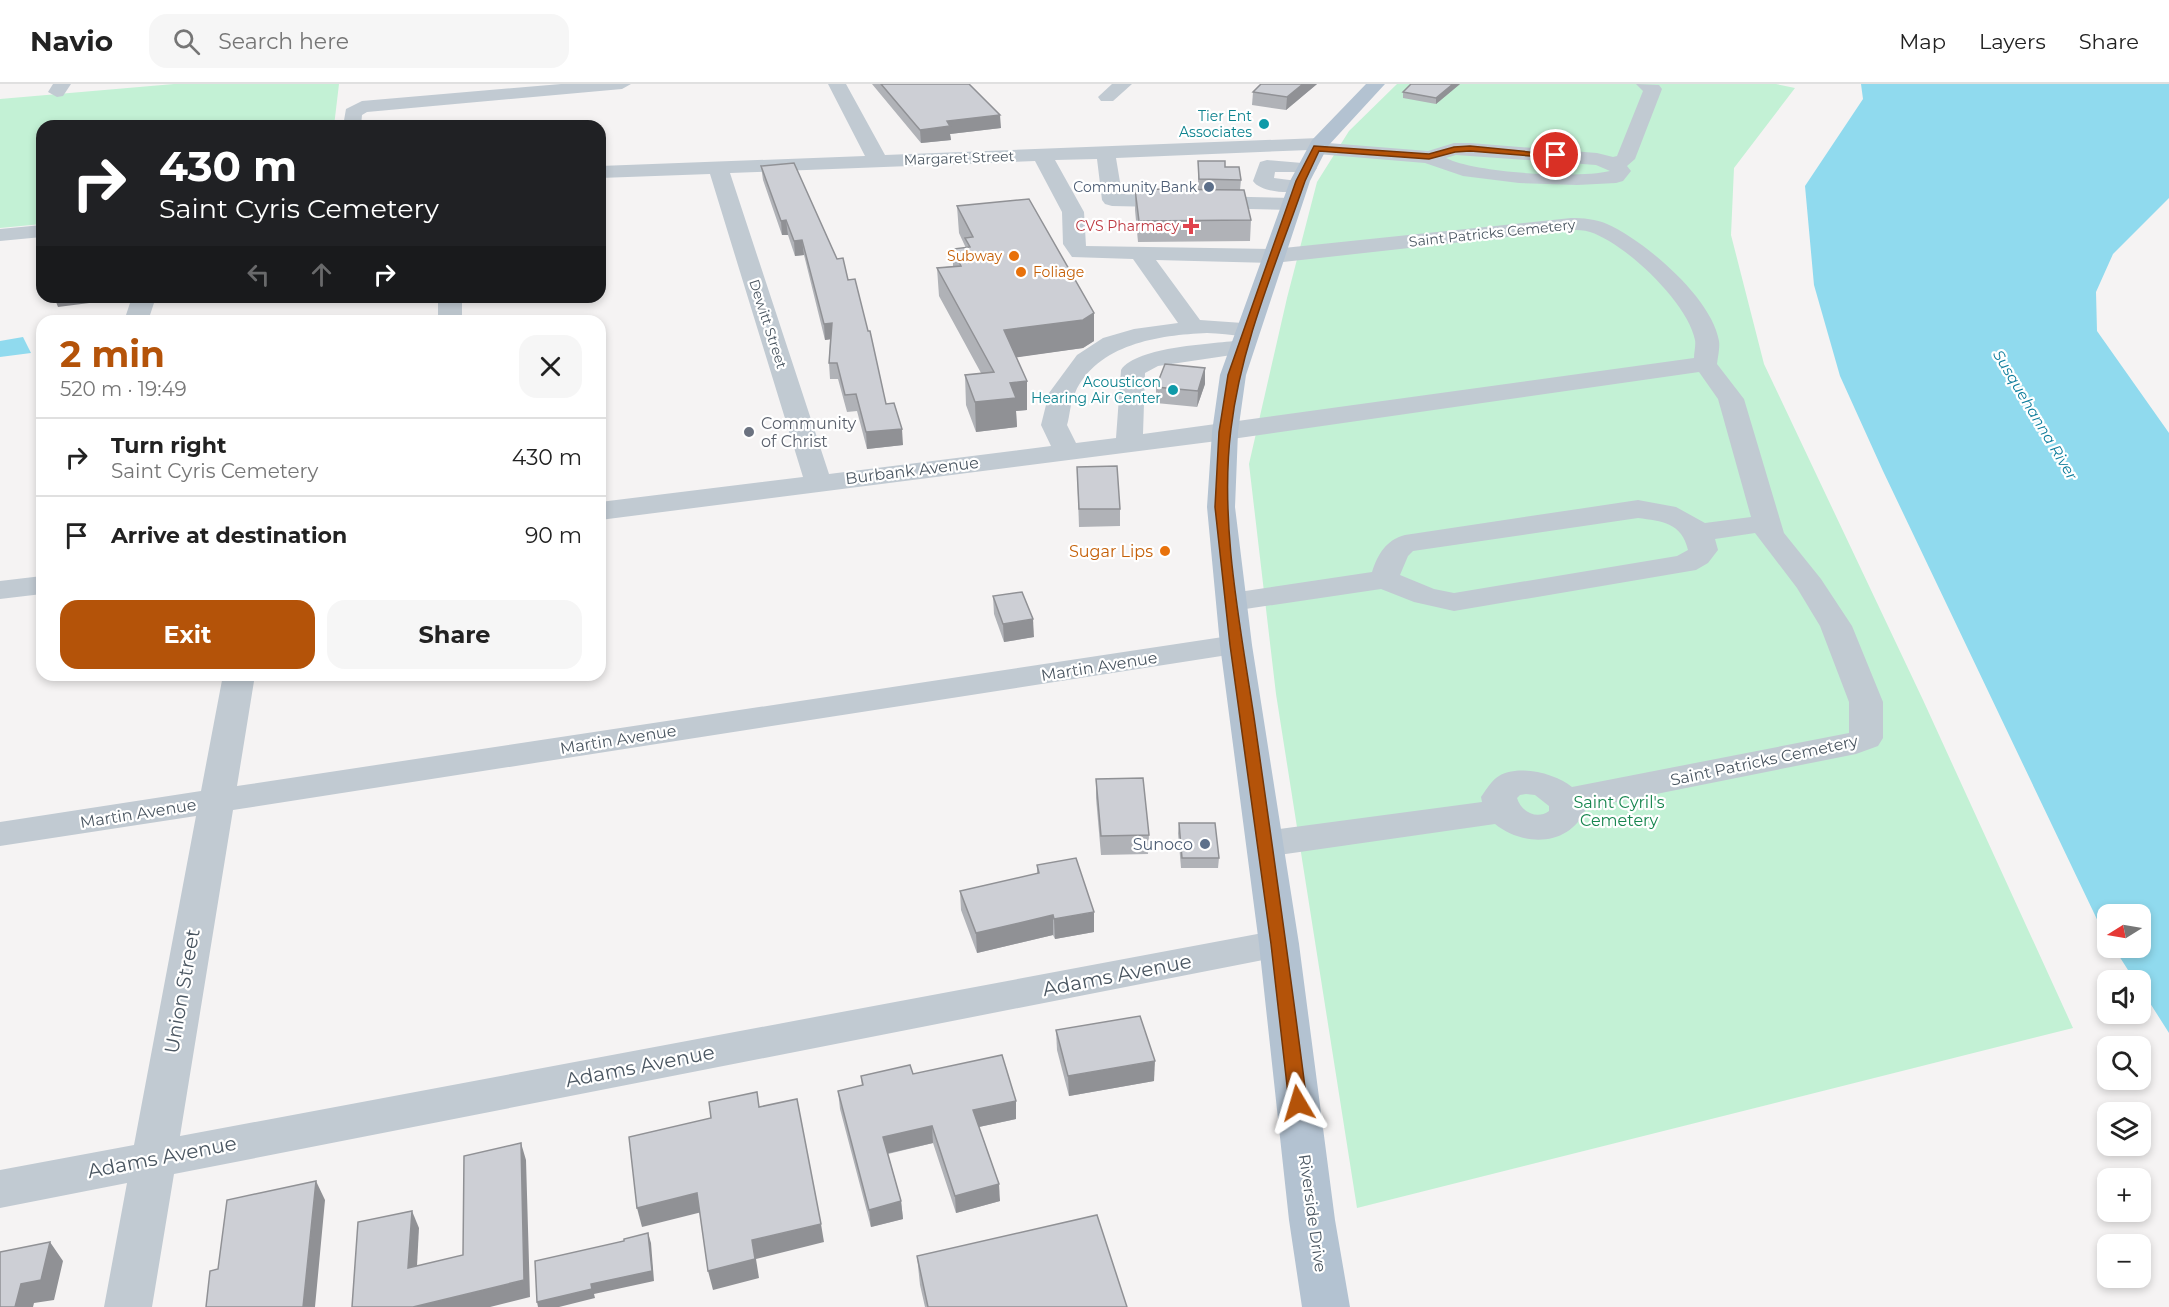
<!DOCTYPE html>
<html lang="en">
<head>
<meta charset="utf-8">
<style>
  :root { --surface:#fff; --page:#f6f6f6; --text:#222; --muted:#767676; --line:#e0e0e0; --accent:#b45309 }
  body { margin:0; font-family:Montserrat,sans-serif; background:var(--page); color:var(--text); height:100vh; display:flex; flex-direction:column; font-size:22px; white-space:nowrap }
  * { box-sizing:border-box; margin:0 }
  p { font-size:20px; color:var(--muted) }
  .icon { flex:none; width:33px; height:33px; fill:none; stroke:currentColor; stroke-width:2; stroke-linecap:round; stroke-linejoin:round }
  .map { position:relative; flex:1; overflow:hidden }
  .side { position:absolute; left:36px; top:231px; width:570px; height:366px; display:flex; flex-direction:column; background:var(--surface); border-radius:18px; box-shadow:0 3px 9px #0003 }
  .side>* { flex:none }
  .top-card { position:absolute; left:36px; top:36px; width:570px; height:183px; border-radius:18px; box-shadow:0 3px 9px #0003; background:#202124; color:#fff; overflow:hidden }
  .needle { width:39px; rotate:259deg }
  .tools { position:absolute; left:2097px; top:820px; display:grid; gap:12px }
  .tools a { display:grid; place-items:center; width:54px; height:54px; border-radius:12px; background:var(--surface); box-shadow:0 3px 9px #0003; font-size:30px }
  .pin { position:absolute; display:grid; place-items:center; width:51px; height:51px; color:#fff; margin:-26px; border:3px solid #fff; border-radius:50%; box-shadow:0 2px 6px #0007 }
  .me { position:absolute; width:66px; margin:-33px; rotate:353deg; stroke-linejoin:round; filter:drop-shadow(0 0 4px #0008) }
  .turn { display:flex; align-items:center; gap:21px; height:126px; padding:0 24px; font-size:27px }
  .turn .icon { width:78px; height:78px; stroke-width:2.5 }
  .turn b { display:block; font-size:42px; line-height:51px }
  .lanes { display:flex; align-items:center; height:57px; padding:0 24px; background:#0003; justify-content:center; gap:30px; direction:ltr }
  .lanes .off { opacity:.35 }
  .round { display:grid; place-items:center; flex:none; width:63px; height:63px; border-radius:18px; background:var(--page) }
  .headline { display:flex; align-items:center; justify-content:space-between; height:102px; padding:0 24px }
  h1 { font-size:36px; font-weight:700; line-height:45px; color:var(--accent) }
  .primary-button { display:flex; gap:12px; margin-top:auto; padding:12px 24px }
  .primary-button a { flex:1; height:69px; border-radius:18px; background:var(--accent); color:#fff; font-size:24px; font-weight:700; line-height:69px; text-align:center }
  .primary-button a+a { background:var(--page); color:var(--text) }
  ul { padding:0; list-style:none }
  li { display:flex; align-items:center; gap:18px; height:78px; padding:0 24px; border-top:2px solid var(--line) }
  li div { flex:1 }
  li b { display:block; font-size:22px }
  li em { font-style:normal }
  header { display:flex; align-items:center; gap:36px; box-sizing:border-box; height:84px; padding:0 30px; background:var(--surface); border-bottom:2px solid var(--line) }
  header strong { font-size:28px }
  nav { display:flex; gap:33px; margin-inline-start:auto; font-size:21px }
  .search { width:420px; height:54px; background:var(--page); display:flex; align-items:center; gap:15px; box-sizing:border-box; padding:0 21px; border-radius:18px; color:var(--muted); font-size:22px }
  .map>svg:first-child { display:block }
</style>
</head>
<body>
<header>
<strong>Navio</strong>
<div class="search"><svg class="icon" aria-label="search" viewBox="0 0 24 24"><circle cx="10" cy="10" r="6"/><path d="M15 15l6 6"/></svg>Search here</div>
<nav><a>Map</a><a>Layers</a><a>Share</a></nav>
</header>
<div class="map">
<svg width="2169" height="1223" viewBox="0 0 2169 1223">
  <rect width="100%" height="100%" fill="#f5f3f3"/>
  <!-- green -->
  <g fill="#c3f1d5">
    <path d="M174 0H339L334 42H42V140L0 144V15Z"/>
    <path d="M1397 0H1776L1795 4 1734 84 1731 151 1764 280 1923 616 2073 944 1357 1124 1276 610 1249 380 1287 214 1317 98 1349 47Z"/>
  </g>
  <!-- water -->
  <g fill="#90daee">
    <path d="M1861 0H2169V114L2113 170 2096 208 2097 247 2169 349V949L2141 905 2140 897H2135L2114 864H2140V831H2108L2107 855 2104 850 1883 387 1840 292 1814 201 1805 102 1863 15Z"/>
    <path d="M23 253 31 269 0 273V257Z"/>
  </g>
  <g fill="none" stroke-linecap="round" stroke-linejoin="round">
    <!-- minor -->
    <g fill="#c1cad2" fill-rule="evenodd">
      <path d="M53 0H71L63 12 57 13 48 8Z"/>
      <path d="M561 0H631L622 5 367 28 362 31 361 42H343L346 25 362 17Z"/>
      <path d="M828 0H846L885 71 1319 54 1328 59 1428 67 1454 59H1470L1597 69 1613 73 1617 72 1643 7 1636 0 1659 1 1662 5 1635 75 1627 82 1631 87 1623 97 1616 99 1577 101 1519 99 1463 92 1425 79 1317 70 1309 66 1116 74 1122 110 1292 114 1299 116 1302 120 1299 124 1292 126 1112 122 1105 120 1102 116 1097 75 1055 76 1084 128 1086 162 1274 165 1571 134C1583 134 1596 135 1607 140 1645 157 1712 214 1719 257 1720 264 1718 272 1717 280L1744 315 1784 449 1821 495 1852 542 1883 618V654L1878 662 1856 670 1586 724C1571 762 1525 764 1495 740L1265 773 1252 769 1247 760 1252 751 1265 747 1482 718 1481 713C1485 707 1490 699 1496 694 1515 679 1555 689 1572 703L1849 649V618L1820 542 1797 504 1755 449 1715 455 1718 466 1708 479 1696 486 1454 527 1414 518 1381 505 1232 527 1221 525 1217 518 1221 511 1232 509 1372 488C1378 470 1386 456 1405 451L1638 416 1676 423 1705 439 1751 433 1718 315 1699 288 1225 356 600 436V418L803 393 710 90 600 94V82L865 72ZM1456 71 1596 81 1610 87C1578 95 1475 89 1446 74ZM1035 77 1062 128 1063 160 1072 173 1133 175 1178 239 1134 245 1103 254 1077 271 1049 309 1041 341 1051 362 829 390 730 89ZM1571 146C1577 146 1584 146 1590 148 1625 159 1688 219 1695 256 1696 262 1694 268 1694 274L1143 350 1145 289 1158 282 1252 268 1255 263 1252 258 1243 256C1214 260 1137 262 1121 286L1116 354 1076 359 1067 341C1070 331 1070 319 1075 309 1097 260 1159 251 1207 249 1224 249 1241 254 1257 250L1261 245 1257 240 1200 236 1156 176 1274 179ZM1638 434C1662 437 1682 439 1688 466L1677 472 1454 509 1434 505 1400 491 1408 472 1413 467ZM1526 710 1535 711 1549 722V727C1537 736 1521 728 1517 714L1520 711Z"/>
      <path d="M1112 0H1132L1113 17H1101L1098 13Z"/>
      <path d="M1267 76 1314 80 1317 84 1314 88H1275L1274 94 1305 98 1308 102 1305 106C1292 110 1261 109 1253 97L1260 78Z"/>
      <path d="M42 141V153L0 157V145Z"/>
      <path d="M132 213H156L148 237H124Z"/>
      <rect x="438" y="213" width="24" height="24"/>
      <path d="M42 492V510L0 515V497Z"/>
      <path d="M1236 551 1247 554 1252 561 1247 568 233 726 180 1052 1279 846 1293 850 1299 860 1293 870 174 1090 152 1223H104L127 1099 0 1124V1086L134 1061 196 732 0 762V738L201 707 223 591H255L237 702Z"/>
    </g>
    <!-- major -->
    <path fill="#b3c2d1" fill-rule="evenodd" d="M1366 0H1385L1328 62 1310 97 1246 291 1238 348 1235 423 1252 561 1299 860 1335 1136 1350 1223H1302L1289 1136 1259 860 1220 561 1207 423 1212 348 1220 291 1290 97 1312 56Z"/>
  </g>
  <!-- wall -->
  <g fill="#b0b2b7">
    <path d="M872 0H969L1001 44 950 50 951 56 921 59Z"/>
    <path d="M1261 0H1317L1286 26 1252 21 1253 8Z"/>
    <path d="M1460 0 1436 20 1403 14V8Z"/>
    <path d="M1198 77 1225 83 1241 96 1240 106 1251 136 1250 157 1138 158 1135 126V105L1198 106Z"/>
    <path d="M761 82 837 175 848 196 886 320 903 361 867 365 857 327 847 328 838 295H830L829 279 830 255 825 256 804 171 795 172 788 151H782L763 96Z"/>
    <path d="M957 122 1094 257 1083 264 1016 273 1027 326 1016 327 1017 343 976 348 966 321 965 291 981 289 939 212 937 184 953 182V165L966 164 965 162 959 149Z"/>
    <path d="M1205 284V300L1197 323 1156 319V303Z"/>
    <path d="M1077 383 1120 425V442L1079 443Z"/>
    <path d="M993 512 1034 553 1004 558 994 530Z"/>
    <path d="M1096 695 1149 751 1148 770 1101 771 1096 714Z"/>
    <path d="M1179 739 1219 774 1218 784H1181L1178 749Z"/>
    <path d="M1037 781 1094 848 1055 855 1053 851 977 869 961 826 960 807 1037 790Z"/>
    <path d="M1056 946 1154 997 1069 1012 1057 966Z"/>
    <path d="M913 990 1016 1035 979 1043 1000 1117 956 1129 933 1059 888 1070 901 1117 903 1135 871 1143 840 1025 838 1007 862 1002 861 992Z"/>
    <path d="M917 1172 1127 1223H925L920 1201Z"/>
  </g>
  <!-- shaded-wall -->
  <g fill="#909195">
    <path d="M1303 0H1317L1286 26 1287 13Z"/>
    <path d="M1453 0H1460L1436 20V14Z"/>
    <path d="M1000 31 1001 44 950 50 951 56 921 59 920 46 947 37Z"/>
    <path d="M786 136 788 151H782L781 137Z"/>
    <path d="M802 156 804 171 795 172 794 157Z"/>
    <path d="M54 213H100L97 218 58 223Z"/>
    <path d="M1094 229V257L1083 264 1005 275 1004 246Z"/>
    <path d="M832 239 833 255 825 256 824 240Z"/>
    <path d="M1205 284V300L1197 323 1198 307Z"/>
    <path d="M1027 297V326L1016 327 1017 343 976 348 975 318 1010 299Z"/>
    <path d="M902 345 903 361 867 365 866 348Z"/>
    <path d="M1033 535 1034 553 1004 558 1003 540Z"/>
    <path d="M1094 828V848L1055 855 1054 835Z"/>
    <path d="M1053 831V851L977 869 976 849Z"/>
    <path d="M1155 977 1154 997 1069 1012 1068 992Z"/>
    <path d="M1016 1017V1035L974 1044 973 1026Z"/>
    <path d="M932 1042 933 1059 885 1070 883 1053Z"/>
    <path d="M521 1059 526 1076 530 1213 490 1223H413L524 1196Z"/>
    <path d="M316 1097 325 1116 315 1223H303Z"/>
    <path d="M999 1100 1000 1117 956 1129 955 1112Z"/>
    <path d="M697 1109 702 1128 642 1143 637 1124Z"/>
    <path d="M901 1117 903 1135 871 1143 869 1126Z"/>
    <path d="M412 1127 419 1144 416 1201 408 1184Z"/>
    <path d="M821 1140 824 1158 756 1175 759 1194 713 1206 708 1187 752 1156Z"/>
    <path d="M648 1149 651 1159 654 1197 594 1210 595 1214 559 1223H538L537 1218 591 1200Z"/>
    <path d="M50 1158 63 1177 54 1216 34 1219 33 1223H15L21 1200Z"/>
  </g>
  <!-- building -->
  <g fill="#cdcfd5" stroke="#909195" stroke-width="1.5">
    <path d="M881 0H969L1000 31 947 37 950 42 920 46Z"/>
    <path d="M1261 0H1303L1287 13 1253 8Z"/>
    <path d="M1411 0H1453L1436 14 1403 8Z"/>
    <path d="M1198 77H1225V83H1239L1241 96 1199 95Z"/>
    <path d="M794 79 837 175 843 174 848 196 855 195 868 247H870L886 320 894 319 902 345 866 348 856 310 845 311 837 279H829L832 239 824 240 802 156 794 157 786 136 781 137 761 82Z"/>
    <path d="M1135 105 1244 106 1251 136 1139 137Z"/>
    <path d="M1029 115 1094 229 1083 236 1004 246 1027 297 1010 299 1016 314 975 318 965 291 994 288 937 184 961 182 953 165 970 163 965 154 973 153 957 122Z"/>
    <path d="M1165 280 1205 284 1198 307 1156 303Z"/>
    <path d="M1117 382 1120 425H1079L1077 383Z"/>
    <path d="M1022 508 1033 535 1003 540 993 512Z"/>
    <path d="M1143 694 1149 751 1101 752 1096 695Z"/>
    <path d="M1179 739H1215L1219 774H1182Z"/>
    <path d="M1076 774 1094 828 1054 835 1053 831 976 849 960 807 1039 789 1037 781Z"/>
    <path d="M1140 932 1155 977 1068 992 1056 946Z"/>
    <path d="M1002 971 1016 1017 973 1026 999 1100 955 1112 932 1042 883 1053 901 1117 869 1126 838 1007 863 1001 861 992 910 981 913 990Z"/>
    <path d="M757 1008 759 1023 797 1015 821 1140 752 1156 755 1175 708 1187 697 1109 637 1124 629 1053 711 1034 709 1018Z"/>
    <path d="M521 1059 524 1196 413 1223H352L358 1138 412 1127 408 1184 463 1171 464 1072Z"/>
    <path d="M316 1097 303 1223H206L210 1187 218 1185 227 1116Z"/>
    <path d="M1097 1131 1127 1223H928L917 1172Z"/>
    <path d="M648 1149 652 1187 591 1200 592 1205 537 1218 535 1177 624 1157V1155Z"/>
    <path d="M50 1158 41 1196 21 1200 15 1223H0V1168Z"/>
  </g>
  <!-- route -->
  <path fill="#b45309" stroke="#753606" stroke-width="1.5" d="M1314 62 1429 70 1454 63 1470 62 1560 71 1556 74 1470 67 1455 68 1429 75 1319 67 1305 97C1277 178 1241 259 1231 345 1219 440 1241 545 1255 640 1273 766 1291 892 1307 1019L1305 1024H1292L1289 1019 1271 860 1230 561 1215 423 1219 348 1228 291 1296 97Z"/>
  <!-- markers -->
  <g fill="#0f9aa8" stroke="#fff" stroke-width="2">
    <circle cx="1264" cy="40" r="6"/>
    <circle cx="1173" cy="306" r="6"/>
  </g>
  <g fill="#5c6f8a" stroke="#fff" stroke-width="2">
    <circle cx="1209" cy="103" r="6"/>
    <circle cx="1205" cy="760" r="6"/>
  </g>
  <path fill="#e0444e" stroke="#fff" stroke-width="2" d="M1188 133h6v6h6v6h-6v6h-6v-6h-6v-6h6z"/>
  <g fill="#e8710a" stroke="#fff" stroke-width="2">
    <circle cx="1014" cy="172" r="6"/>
    <circle cx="1021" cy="188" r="6"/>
    <circle cx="1165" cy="467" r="6"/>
  </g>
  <circle fill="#6b7280" stroke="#fff" stroke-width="2" cx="749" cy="348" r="6"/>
  <g text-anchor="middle" stroke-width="4.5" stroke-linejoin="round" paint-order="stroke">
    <!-- far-culture labels -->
    <g font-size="14" fill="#0d838f" stroke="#fff" text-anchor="end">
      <text x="1252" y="37">Tier Ent<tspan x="1252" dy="16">Associates</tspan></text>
      <text x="1161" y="303">Acousticon<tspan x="1161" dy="16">Hearing Air Center</tspan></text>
    </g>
    <!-- far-street labels -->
    <g font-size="14" fill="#4a5661" stroke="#fff">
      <text transform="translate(959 74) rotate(-2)" y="5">Margaret Street</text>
      <text transform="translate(1492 149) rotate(-6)" y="5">Saint Patricks Cemetery</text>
      <text transform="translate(768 240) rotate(72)" y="5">Dewitt Street</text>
    </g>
    <!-- far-service labels -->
    <g font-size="14" fill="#4e5e75" stroke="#fff" text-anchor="end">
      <text x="1197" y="108">Community Bank</text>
    </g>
    <!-- far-health labels -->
    <g font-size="14" fill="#be3a42" stroke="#fff" text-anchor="end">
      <text x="1179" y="147">CVS Pharmacy</text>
    </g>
    <!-- far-food labels -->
    <g font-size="14" fill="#c56008" stroke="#fff" text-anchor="end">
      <text x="1002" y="177">Subway</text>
      <text x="1033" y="193" text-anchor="start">Foliage</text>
    </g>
    <!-- far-water labels -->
    <g font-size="15" font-style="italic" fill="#0c7c9b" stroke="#fff">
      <text transform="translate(2035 331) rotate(59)" y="5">Susquehanna River</text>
    </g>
    <!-- worship labels -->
    <g font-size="16" fill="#5b616d" stroke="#fff" text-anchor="start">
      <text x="761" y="345">Community<tspan x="761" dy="18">of Christ</tspan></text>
    </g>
    <!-- street labels -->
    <g font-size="16" fill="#4a5661" stroke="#fff">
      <text transform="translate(912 386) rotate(-7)" y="6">Burbank Avenue</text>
      <text transform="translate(1099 582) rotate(-9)" y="6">Martin Avenue</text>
      <text transform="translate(618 655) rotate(-9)" y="6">Martin Avenue</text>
      <text transform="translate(1764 676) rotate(-12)" y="6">Saint Patricks Cemetery</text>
      <text transform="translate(138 729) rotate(-9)" y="6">Martin Avenue</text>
      <text transform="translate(1313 1129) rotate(82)" y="6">Riverside Drive</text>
    </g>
    <!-- food labels -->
    <g font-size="16" fill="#c56008" stroke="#fff" text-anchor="end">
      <text x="1153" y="473">Sugar Lips</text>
    </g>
    <!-- park labels -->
    <g font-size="16" fill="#17864f" stroke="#fff">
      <text x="1619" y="724">Saint Cyril's<tspan x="1619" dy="18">Cemetery</tspan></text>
    </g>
    <!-- service labels -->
    <g font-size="16" fill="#4e5e75" stroke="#fff" text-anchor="end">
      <text x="1193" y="766">Sunoco</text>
    </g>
    <!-- near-street labels -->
    <g font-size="20" fill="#4a5661" stroke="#fff">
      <text transform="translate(1117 891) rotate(-11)" y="7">Adams Avenue</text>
      <text transform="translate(182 907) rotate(-80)" y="7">Union Street</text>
      <text transform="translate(640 982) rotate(-11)" y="7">Adams Avenue</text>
      <text transform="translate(162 1073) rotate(-11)" y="7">Adams Avenue</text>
    </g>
  </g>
</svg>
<div class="tools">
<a><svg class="needle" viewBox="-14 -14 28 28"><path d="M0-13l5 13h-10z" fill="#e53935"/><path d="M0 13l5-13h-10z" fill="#767676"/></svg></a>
<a><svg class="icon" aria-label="sound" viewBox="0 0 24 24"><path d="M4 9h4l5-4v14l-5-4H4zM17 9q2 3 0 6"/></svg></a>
<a><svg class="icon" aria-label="search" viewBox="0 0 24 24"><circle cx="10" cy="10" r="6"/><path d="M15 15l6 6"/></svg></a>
<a><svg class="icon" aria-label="layers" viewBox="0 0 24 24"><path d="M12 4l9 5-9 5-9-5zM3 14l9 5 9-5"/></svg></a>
<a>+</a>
<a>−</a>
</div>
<div class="pin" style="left:1556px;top:71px;background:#d93025"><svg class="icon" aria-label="arrive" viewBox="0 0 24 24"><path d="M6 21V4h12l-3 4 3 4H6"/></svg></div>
<svg class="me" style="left:1298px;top:1019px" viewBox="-20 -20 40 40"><path d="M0-17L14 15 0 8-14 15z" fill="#b45309" stroke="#fff" stroke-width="4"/></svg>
<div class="top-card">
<div class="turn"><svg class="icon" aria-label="right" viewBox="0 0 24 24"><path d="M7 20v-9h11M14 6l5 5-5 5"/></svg><div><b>430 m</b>Saint Cyris Cemetery</div></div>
<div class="lanes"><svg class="icon off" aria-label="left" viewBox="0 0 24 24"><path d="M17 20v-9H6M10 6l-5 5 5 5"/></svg><svg class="icon off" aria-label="ahead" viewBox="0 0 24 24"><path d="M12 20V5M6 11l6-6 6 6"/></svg><svg class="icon" aria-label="right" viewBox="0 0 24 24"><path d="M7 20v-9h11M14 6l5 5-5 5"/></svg></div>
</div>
<section class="side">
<div class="headline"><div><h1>2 min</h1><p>520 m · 19:49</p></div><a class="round"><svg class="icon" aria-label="close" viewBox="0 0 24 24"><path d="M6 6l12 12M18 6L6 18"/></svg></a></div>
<ul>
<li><svg class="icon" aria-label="right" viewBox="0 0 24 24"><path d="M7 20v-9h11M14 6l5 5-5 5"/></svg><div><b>Turn right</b><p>Saint Cyris Cemetery</p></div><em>430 m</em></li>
<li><svg class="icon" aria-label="arrive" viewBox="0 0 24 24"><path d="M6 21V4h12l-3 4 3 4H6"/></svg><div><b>Arrive at destination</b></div><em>90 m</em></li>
</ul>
<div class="primary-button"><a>Exit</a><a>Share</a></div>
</section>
</div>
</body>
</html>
